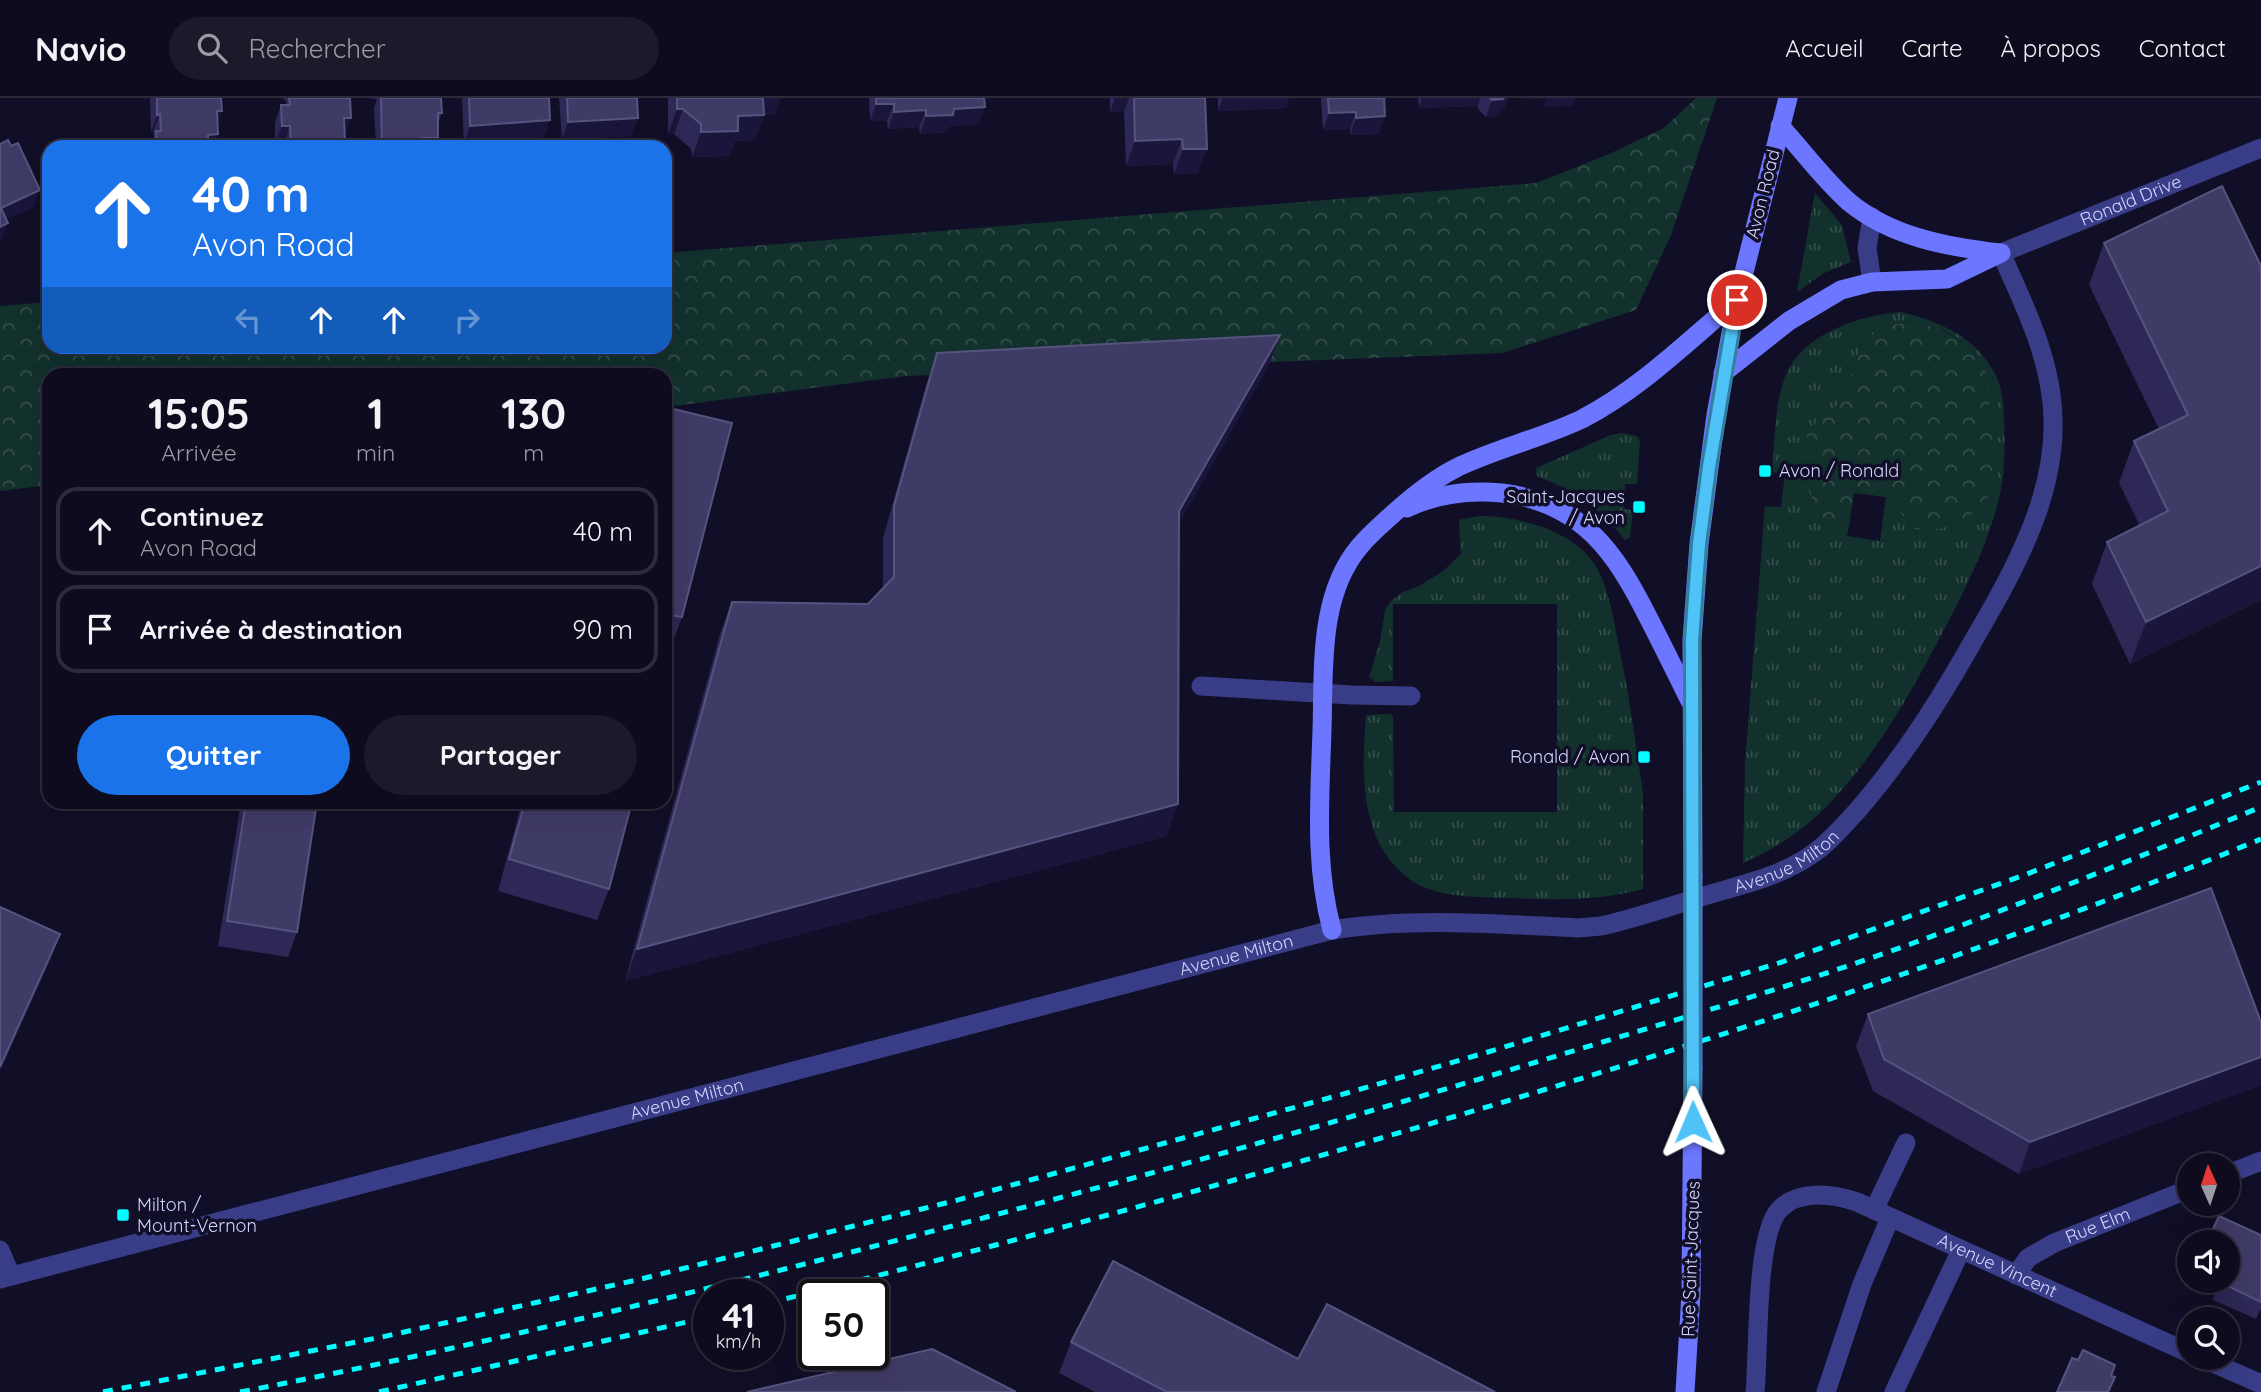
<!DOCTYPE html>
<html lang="fr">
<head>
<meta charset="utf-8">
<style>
  :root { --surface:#0d0b1d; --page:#1b192a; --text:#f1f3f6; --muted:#9a9ba4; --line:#2d2b3b; --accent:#1a73e8 }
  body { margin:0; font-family:Quicksand,sans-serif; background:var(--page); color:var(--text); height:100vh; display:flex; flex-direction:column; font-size:26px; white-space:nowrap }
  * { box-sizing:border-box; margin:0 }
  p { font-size:23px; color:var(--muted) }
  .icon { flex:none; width:38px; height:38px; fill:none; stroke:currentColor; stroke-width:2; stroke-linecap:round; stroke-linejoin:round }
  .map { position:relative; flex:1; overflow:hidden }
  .drawer { position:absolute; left:42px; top:270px; width:630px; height:441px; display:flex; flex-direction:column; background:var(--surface); border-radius:21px; box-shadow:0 7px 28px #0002,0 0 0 2px var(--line) }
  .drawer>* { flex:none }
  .banner { position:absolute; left:42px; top:42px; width:630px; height:214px; border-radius:21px; box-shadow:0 7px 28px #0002,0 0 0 2px var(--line); background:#1a73e8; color:#fff; overflow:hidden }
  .needle { width:46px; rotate:357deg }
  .tools { position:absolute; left:2177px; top:1055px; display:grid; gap:14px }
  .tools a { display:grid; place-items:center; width:63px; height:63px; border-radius:50%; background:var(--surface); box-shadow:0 7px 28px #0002,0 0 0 2px var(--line); font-size:35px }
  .speed { position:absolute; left:693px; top:1181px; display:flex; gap:14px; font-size:35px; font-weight:700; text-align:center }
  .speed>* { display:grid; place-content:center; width:91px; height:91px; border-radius:50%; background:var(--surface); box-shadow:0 7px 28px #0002,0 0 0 2px var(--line); line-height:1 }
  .speed small { font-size:18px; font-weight:400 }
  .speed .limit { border:4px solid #111; border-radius:10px; background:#fff; color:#111 }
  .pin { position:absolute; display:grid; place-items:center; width:60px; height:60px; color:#fff; margin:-30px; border:4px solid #fff; border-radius:50%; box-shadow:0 2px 7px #0007 }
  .me { position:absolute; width:77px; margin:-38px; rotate:359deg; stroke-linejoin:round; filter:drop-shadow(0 0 5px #0008) }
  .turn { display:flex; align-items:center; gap:24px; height:147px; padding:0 35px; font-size:32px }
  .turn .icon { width:91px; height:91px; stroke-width:2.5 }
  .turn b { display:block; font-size:49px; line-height:60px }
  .lanes { display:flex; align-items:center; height:66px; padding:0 35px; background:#0003; justify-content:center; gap:35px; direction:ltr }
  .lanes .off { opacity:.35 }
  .eta { display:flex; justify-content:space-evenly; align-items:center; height:119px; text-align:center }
  .eta b { font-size:42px; font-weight:700; line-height:49px }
  .button { display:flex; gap:14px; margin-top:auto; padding:14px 35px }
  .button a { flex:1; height:80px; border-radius:42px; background:var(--accent); color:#fff; font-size:28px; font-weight:700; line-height:80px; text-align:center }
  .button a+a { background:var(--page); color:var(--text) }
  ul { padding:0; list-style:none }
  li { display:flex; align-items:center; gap:21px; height:88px; margin:0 14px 10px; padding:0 21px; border:4px solid var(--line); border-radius:21px }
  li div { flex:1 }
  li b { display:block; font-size:26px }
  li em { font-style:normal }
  header { display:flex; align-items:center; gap:42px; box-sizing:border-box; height:98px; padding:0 35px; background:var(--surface); border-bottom:2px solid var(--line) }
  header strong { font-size:33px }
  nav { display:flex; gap:38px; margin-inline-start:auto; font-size:24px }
  .search { width:490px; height:63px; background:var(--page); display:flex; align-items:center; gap:18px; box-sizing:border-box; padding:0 24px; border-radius:38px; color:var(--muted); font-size:26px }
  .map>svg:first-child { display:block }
</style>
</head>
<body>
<header>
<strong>Navio</strong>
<div class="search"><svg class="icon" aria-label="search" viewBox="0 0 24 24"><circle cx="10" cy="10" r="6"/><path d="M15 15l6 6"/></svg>Rechercher</div>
<nav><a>Accueil</a><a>Carte</a><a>À propos</a><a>Contact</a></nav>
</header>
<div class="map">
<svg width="2261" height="1294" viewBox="0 0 2261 1294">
  <defs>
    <pattern id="grass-tufts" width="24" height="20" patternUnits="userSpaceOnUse" patternTransform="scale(1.75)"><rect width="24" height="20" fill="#12312d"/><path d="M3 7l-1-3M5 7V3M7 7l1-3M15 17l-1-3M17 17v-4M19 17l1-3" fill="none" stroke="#344e4c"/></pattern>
    <pattern id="forest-crowns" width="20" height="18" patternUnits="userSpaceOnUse" patternTransform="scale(1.75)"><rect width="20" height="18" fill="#12312d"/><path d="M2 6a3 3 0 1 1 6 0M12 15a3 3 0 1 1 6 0" fill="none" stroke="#344e4c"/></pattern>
  </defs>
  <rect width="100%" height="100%" fill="#110f27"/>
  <!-- grass -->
  <g fill="url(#grass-tufts)" fill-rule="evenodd">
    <path d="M1815 95 1842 127 1851 164 1822 176 1797 194Z"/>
    <path d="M1901 214C1939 223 1976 239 1995 276 2003 290 2003 306 2004 322 2005 346 2005 372 2000 396 1990 442 1967 487 1946 528 1912 593 1877 657 1826 709 1802 733 1775 751 1743 765L1745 666 1765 408 1781 409 1785 376 1772 374C1775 343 1774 296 1790 269 1810 233 1864 217 1901 214ZM1910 224 1942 231 1971 249 1987 275 1989 398C1962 426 1953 427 1915 431L1886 399 1880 443 1847 438 1850 422 1837 426 1822 421 1813 407 1806 368 1819 320 1838 307 1847 290 1861 246 1884 228Z"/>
    <path d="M1622 335 1637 338 1640 343 1637 386H1625L1624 411 1633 412 1630 439 1625 442C1601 411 1573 392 1537 378L1536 370 1611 337Z"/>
    <path d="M1479 418C1519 418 1577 433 1598 472 1605 485 1608 499 1612 513L1628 595 1643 695V791C1599 803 1557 802 1511 800 1483 799 1453 800 1426 790 1414 786 1405 778 1396 769 1359 730 1362 667 1366 617L1391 616 1393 619 1394 714H1557V506H1393V583L1376 584 1369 579 1380 544 1385 512 1390 504 1403 494 1419 488 1442 474 1461 456 1459 422Z"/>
  </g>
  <!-- forest -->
  <g fill="url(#forest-crowns)">
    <path d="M1696 0H1717L1671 137 1636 212 1502 255 906 278 665 309V276H49V387L0 393V208L49 204V248H665V155L1536 85 1607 57 1664 30Z"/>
    <path d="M1910 224 1941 231 1971 249 1987 275 1989 303 1997 353 1989 398 1972 416 1950 428 1929 433 1915 431 1886 399 1854 395 1850 422 1837 426 1822 421 1813 407 1806 368 1807 336 1819 320 1838 307 1847 290 1861 246 1884 228Z"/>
  </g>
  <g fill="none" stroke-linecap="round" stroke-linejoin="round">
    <!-- service -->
    <g stroke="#393d87" stroke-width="19">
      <path d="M1872 119 1867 150 1872 184"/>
      <path d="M1201 588 1352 597 1411 598"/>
      <path d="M1874 1112 1906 1045"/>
      <path d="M1826 1294 1862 1186 1890 1120"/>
      <path d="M1894 1294 1961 1152"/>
    </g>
    <!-- minor -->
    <g stroke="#393d87" stroke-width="19">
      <path id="s1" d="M2001 155 2261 50"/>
      <path d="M2228 1076 2261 1063"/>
      <path d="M0 1152 11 1178"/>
      <path id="s2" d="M2016 1177 2028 1160 2054 1145 2189 1091"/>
      <path d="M2202 1260 2261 1286"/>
      <path id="s3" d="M1755 1294C1759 1254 1755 1139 1779 1112 1798 1091 1833 1096 1857 1104L2189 1255"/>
    </g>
    <!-- tertiary -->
    <path stroke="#393d87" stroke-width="19" id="s4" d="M0 1181 1332 832C1413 819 1496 826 1578 830L1601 828C1633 821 1665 810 1697 800 1736 788 1778 780 1811 757 1828 746 1843 728 1857 713 1904 659 1941 600 1976 538 2000 497 2024 454 2039 409 2048 381 2054 350 2053 321 2052 262 2024 207 2001 155"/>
    <!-- secondary -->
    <g stroke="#6c76ff" stroke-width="19">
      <path d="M1780 28C1803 53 1824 82 1849 104 1891 139 1948 149 2000 155"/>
      <path d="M1723 275 1789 223 1841 192 1872 184 1947 181 2001 155"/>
      <path d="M1407 410C1436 396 1470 392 1502 395 1582 405 1615 453 1649 521 1663 548 1676 575 1690 603"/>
      <path d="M1693 777 1692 542 1699 446 1716 317 1737 202 1788 0"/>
      <path d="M1332 832C1314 766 1320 699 1322 632 1324 572 1318 497 1360 448 1370 436 1382 426 1394 415 1414 397 1434 381 1458 369 1498 350 1542 340 1582 321 1640 291 1688 243 1737 202"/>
      <path d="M1685 1294 1691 1195 1693 971"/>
    </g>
    <!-- rail -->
    <g stroke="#01fdff" stroke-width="5" stroke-dasharray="10 9" stroke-linecap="butt">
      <path d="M768 1205C992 1150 1215 1089 1436 1024 1715 942 1992 852 2261 741"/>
      <path d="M103 1294 382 1239 641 1181 954 1103 1347 995 1488 954 1782 864 2027 776 2261 684"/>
      <path d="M240 1294C511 1242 778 1174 1044 1104 1225 1056 1404 1004 1583 950 1694 916 1807 884 1916 844 2032 802 2147 756 2261 709"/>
      <path d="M379 1294 709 1219"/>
    </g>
    <!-- secondary-bridge -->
    <path stroke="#6c76ff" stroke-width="19" d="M1693 971V777"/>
  </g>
  <!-- wall -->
  <g fill="#2d2855">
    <path d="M150 0H221L213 49H150L154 39 153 34H151Z"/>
    <path d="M283 0H350L351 20 345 37 342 49H284V45H275V25L281 7H286V3Z"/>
    <path d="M372 0H441L442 15 438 25 435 49H376L374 10 377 1H372Z"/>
    <path d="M462 0H549L544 39 464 45Z"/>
    <path d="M559 0H637L632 38 562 41Z"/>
    <path d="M668 0H780L775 16 764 17 755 42 735 43 729 58 692 59 691 51 674 36H668Z"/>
    <path d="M869 0H984L985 9 978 26 950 28 947 34 920 36 919 29 888 31 887 23H870Z"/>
    <path d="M1110 0H1205L1198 75 1174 76 1173 66 1126 68 1124 14H1110Z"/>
    <path d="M1218 0H1289L1286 10 1218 13Z"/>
    <path d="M1321 0H1386L1379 36 1350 37V31L1323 32Z"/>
    <path d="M1418 0H1508L1504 10 1497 18 1486 19 1478 11V8L1419 10Z"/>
    <path d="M2222 88 2261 502 2130 566 2092 486 2107 444 2140 428 2119 385 2134 343 2159 331 2089 187 2104 145Z"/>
    <path d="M1280 237 1268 269 1179 425 1167 738 625 883 720 536 732 504 868 506 883 491V440L926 287 937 255Z"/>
    <path d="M665 309 682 519 670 551 665 550Z"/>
    <path d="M241 704H317L297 834 288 859 218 848Z"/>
    <path d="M330 704H371L368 710Z"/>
    <path d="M522 704H632L609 791 597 822 498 793Z"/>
    <path d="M1868 916 2261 987 2019 1076 1873 993 1856 948Z"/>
    <path d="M2261 1137V1213L2260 1212 2256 1221 2213 1202 2216 1192 2197 1183H2228Z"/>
    <path d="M1071 1244 1298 1261 1495 1294H1095L1059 1275Z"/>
  </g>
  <!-- shaded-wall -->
  <g fill="#1a163b">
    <path d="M760 0H780L775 16 754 17Z"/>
    <path d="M1115 0H1129L1124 14H1110Z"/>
    <path d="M1223 0H1289L1286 10 1218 13Z"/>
    <path d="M1422 0H1480L1478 8 1419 10Z"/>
    <path d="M1508 0 1504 10 1497 18 1486 19 1492 2Z"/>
    <path d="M1527 0H1544L1526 2Z"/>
    <path d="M1546 0H1575L1573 8 1543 9Z"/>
    <path d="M876 6H894L887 23H870Z"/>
    <path d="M985 9 978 26 950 28 947 34 920 36 926 18 954 11Z"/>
    <path d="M677 11H683L674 36H668Z"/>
    <path d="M926 12 919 29 888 31 894 14Z"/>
    <path d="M217 13H222L215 30Z"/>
    <path d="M1356 14 1350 31 1323 32 1329 15Z"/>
    <path d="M160 16 153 34H151L157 17Z"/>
    <path d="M764 17 755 42 735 43 729 58 692 59 701 34 738 18Z"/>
    <path d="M1385 18 1379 36 1350 37 1356 20Z"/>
    <path d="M344 20H351L345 37Z"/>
    <path d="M638 20 632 38 562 41 568 24Z"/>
    <path d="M550 22 544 39 464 45 470 28Z"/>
    <path d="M282 28H290L284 45H275Z"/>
    <path d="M218 36 213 49H203L208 37Z"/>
    <path d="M423 40H438L435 49H420Z"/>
    <path d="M1182 41 1173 66 1126 68 1135 43Z"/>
    <path d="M335 42H345L342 49H333Z"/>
    <path d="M1183 51H1207L1198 75 1174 76Z"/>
    <path d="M40 92 33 110 0 124 1 110Z"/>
    <path d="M8 125 1 142 0 143V129Z"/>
    <path d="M1280 237 1268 269 1168 445 1179 413Z"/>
    <path d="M2261 468V502L2130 566 2146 524Z"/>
    <path d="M1178 706 1167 738 625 883 637 851Z"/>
    <path d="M60 836 51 861 0 974V969Z"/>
    <path d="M2261 959V987L2019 1076 2030 1044Z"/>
  </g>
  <!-- building -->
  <g fill="#3f3b67" stroke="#57537f" stroke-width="2">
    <path d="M157 0H221L222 13H217L218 36 208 37V49H157L156 33H161L160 16 157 17Z"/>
    <path d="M289 0H350L351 20H344L345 42H335V49H291L290 28H282L281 7H290Z"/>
    <path d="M381 0H441L442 15H438V40H423L424 49H382Z"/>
    <path d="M469 0H549L550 22 470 28Z"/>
    <path d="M567 0H637L638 20 568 24Z"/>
    <path d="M677 0H763L764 17 738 18V33L701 34V26L683 11H677Z"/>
    <path d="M876 0H984L985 9 954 11 953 17 926 18V12L894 14V6H876Z"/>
    <path d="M1134 0H1205L1207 51H1183L1182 41 1135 43Z"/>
    <path d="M1328 0H1384L1385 18 1356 20V14L1329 15Z"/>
    <path d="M1490 0H1504L1503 1 1492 2Z"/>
    <path d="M8 42 11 48 18 45 40 92 1 110 8 125 0 129V46Z"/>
    <path d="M2222 88 2261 168V468L2146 524 2107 444 2168 413 2134 343 2188 317 2104 145Z"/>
    <path d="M1280 237 1179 413 1178 706 637 851 732 504 868 506 894 479V408L937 255Z"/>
    <path d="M665 309 732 325 682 519 665 516Z"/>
    <path d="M665 553 671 555 665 579Z"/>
    <path d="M246 704H317L297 834 227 823Z"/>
    <path d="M525 704H632L609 791 509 761Z"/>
    <path d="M2211 790 2261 924V959L2030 1044 1884 961 1868 916Z"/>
    <path d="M0 809 60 836 0 969Z"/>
    <path d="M2219 1118 2261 1137V1204L2219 1184 2220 1183H2228V1144H2207Z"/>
    <path d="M1113 1163 1298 1261 1327 1206 1495 1294H1167L1071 1244Z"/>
    <path d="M932 1251 1016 1294H747Z"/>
    <path d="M2083 1252 2115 1267 2111 1278 2115 1279 2108 1294H2057L2072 1260 2078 1262Z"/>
  </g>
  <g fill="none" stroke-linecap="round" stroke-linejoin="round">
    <!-- route casing -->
    <g stroke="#337fa1" stroke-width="18">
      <path id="route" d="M1693 1024 1692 542 1699 446 1709 369 1737 202"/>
    </g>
    <!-- route -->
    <use href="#route" stroke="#4fc3f7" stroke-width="12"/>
  </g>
  <!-- markers -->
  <g fill="#01fdff" stroke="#110f27" stroke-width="2.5">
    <rect x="1758" y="366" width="14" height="14" rx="3.5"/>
    <rect x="1632" y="402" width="14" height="14" rx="3.5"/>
    <rect x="1637" y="652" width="14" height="14" rx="3.5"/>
    <rect x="116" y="1110" width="14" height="14" rx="3.5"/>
  </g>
  <g text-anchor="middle" stroke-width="7" stroke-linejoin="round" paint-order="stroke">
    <!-- street labels -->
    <g font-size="18" fill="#d6d5ff" stroke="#110f27">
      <text transform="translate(1763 96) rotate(-76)" y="6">Avon Road</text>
      <text dy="6" stroke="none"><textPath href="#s1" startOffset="140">Ronald Drive</textPath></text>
      <text dy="6" stroke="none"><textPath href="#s4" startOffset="1844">Avenue Milton</textPath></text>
      <text dy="6" stroke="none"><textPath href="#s4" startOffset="1278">Avenue Milton</textPath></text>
      <text dy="6" stroke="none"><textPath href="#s4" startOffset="710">Avenue Milton</textPath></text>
      <text dy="6" stroke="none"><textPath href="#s2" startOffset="98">Rue Elm</textPath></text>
      <text transform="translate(1691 1161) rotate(-88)" y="6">Rue Saint-Jacques</text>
      <text dy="6" stroke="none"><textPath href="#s3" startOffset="422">Avenue Vincent</textPath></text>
    </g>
    <!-- poi labels -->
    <g font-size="18" fill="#d6d5ff" stroke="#110f27" text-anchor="start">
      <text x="1779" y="379">Avon / Ronald</text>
      <text x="1625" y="405" text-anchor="end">Saint-Jacques<tspan x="1625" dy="21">/ Avon</tspan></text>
      <text x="1630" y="665" text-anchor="end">Ronald / Avon</text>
      <text x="137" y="1113">Milton /<tspan x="137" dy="21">Mount-Vernon</tspan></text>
    </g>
  </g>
</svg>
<div class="tools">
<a><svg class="needle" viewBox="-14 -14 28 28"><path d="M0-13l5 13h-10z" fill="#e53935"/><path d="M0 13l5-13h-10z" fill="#9a9ba4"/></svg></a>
<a><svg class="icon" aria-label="sound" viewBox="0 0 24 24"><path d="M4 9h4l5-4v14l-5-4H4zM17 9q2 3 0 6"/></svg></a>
<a><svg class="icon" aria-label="search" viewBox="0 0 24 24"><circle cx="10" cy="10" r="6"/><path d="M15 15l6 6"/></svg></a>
</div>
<div class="speed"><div>41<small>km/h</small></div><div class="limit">50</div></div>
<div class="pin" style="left:1737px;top:202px;background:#d93025"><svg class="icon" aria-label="arrive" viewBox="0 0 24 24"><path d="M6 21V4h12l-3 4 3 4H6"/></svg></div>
<svg class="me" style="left:1693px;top:1024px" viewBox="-20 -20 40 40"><path d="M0-17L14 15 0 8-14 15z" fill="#4fc3f7" stroke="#fff" stroke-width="4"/></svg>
<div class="banner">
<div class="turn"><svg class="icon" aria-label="ahead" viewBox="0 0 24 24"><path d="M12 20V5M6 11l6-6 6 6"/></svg><div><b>40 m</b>Avon Road</div></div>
<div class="lanes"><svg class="icon off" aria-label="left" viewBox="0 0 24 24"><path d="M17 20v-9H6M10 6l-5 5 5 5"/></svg><svg class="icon" aria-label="ahead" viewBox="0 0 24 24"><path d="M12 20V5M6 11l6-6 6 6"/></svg><svg class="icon" aria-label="ahead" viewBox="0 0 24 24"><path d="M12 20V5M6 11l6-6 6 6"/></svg><svg class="icon off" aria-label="right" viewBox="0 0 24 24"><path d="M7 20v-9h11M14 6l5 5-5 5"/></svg></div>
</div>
<section class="drawer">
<div class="eta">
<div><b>15:05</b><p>Arrivée</p></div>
<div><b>1</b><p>min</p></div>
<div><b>130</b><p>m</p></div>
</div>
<ul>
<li><svg class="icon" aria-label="ahead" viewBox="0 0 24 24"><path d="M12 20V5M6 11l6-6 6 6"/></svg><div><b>Continuez</b><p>Avon Road</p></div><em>40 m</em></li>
<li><svg class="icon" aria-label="arrive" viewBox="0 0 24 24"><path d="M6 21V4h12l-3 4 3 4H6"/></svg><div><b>Arrivée à destination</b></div><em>90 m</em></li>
</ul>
<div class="button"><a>Quitter</a><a>Partager</a></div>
</section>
</div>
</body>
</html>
